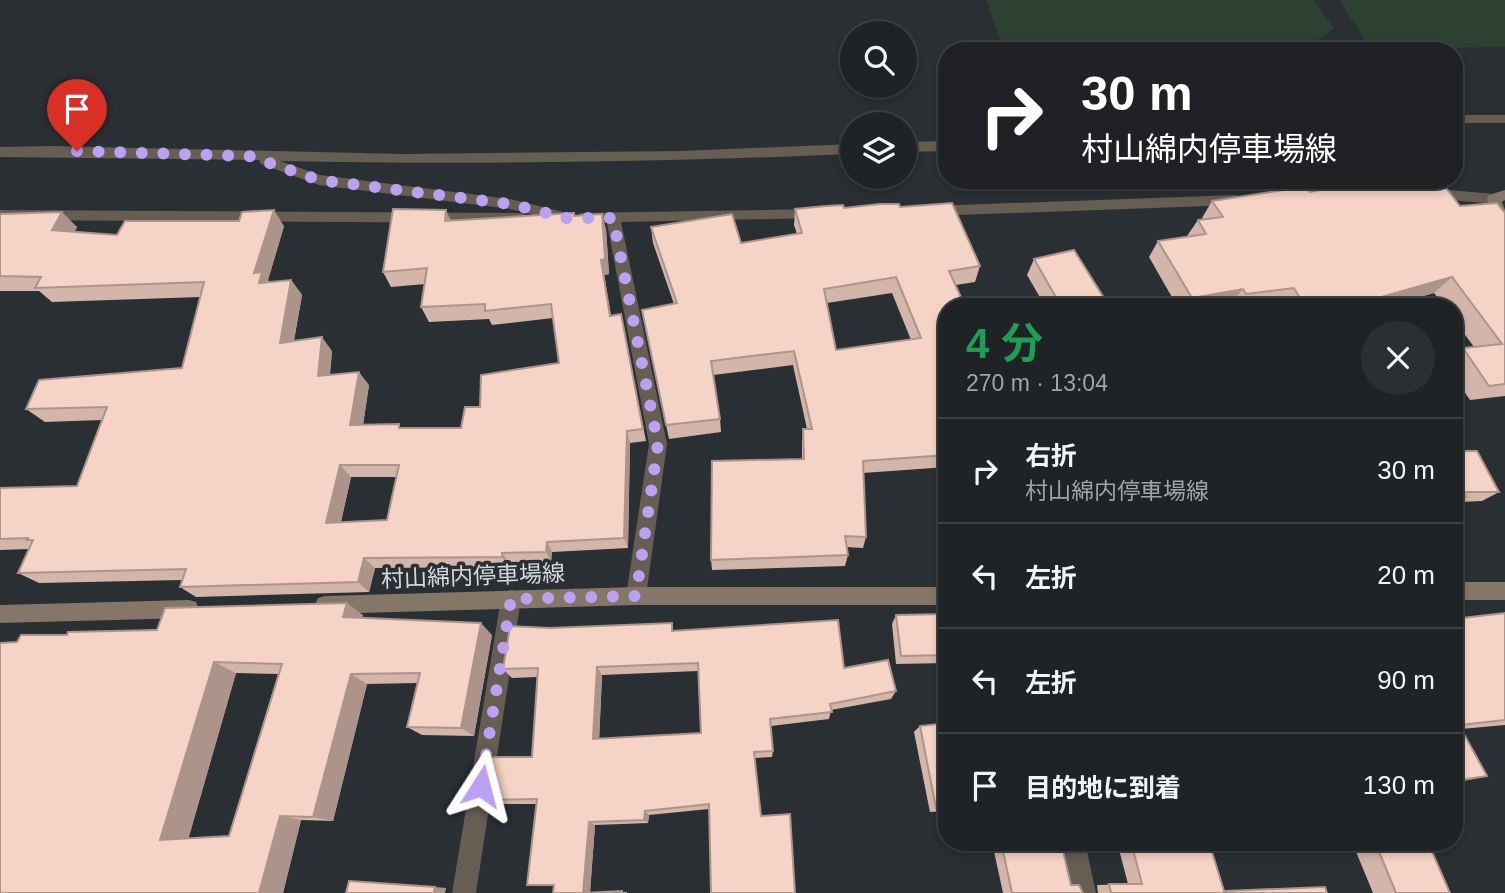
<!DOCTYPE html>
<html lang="ja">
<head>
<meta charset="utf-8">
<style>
  :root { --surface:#1f2326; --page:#2c2f32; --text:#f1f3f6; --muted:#a1a4a7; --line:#3c4043 }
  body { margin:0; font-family:Helvetica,"Noto Sans JP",sans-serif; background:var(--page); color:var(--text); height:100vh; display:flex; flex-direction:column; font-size:26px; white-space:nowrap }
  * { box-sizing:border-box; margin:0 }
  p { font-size:23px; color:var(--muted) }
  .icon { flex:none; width:38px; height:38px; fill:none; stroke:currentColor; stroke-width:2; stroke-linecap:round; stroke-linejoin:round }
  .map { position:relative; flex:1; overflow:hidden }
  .side { position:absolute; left:938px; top:298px; width:525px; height:553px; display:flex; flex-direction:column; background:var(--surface); border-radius:28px; box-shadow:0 4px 10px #0003,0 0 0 2px var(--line) }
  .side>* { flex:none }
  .top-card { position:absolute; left:938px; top:42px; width:525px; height:147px; border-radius:28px; box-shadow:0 4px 10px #0003,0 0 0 2px var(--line); background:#202124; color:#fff; overflow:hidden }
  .tools { position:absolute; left:840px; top:21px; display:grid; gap:14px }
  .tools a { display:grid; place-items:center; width:77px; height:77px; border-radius:50%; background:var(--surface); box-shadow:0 4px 10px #0003,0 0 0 2px var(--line); font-size:35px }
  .pin { position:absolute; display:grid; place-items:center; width:60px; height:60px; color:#fff; margin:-72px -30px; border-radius:50% 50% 50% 0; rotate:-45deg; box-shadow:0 0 7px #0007 }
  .pin .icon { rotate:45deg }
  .me { position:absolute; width:77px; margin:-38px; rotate:9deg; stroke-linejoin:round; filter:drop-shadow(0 0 5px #0008) }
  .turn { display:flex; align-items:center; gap:24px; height:147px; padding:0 28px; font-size:32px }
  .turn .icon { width:91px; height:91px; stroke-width:2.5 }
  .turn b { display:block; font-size:49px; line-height:60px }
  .round { display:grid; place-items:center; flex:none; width:74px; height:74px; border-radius:37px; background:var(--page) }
  .headline { display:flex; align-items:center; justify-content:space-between; height:119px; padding:0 28px }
  h1 { font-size:42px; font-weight:700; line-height:52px; color:#1e9e55 }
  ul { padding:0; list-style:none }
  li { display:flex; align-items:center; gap:21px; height:105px; padding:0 28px; border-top:2px solid var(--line) }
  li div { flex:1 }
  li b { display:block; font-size:26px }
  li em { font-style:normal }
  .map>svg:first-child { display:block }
</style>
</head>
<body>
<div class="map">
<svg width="1505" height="893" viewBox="0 0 1505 893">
  <rect width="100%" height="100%" fill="#292f33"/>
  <!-- green -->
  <g fill="#2d4133">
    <path d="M986 0H1314L1334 28 1312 44 1172 51H1004Z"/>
    <path d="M1339 0H1505V47L1371 49Z"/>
  </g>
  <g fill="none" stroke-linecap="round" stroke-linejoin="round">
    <!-- street -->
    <g fill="#665d53" fill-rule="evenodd">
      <rect x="1454" y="115" width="51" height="8"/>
      <path d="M947 141V151L905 152V142Z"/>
      <path d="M852 144V154C662 162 471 165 280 161L320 175 510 199 567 213 574 217 581 213 824 209 826 213 819 218 621 222 667 444 646 596 643 603 636 605 629 603 626 596 649 444 607 223H581L574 219 567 223 510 209 319 185 261 164 259 160 0 157V147L53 146 403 154 681 151Z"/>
      <path d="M1427 188 1494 194 1501 199 1494 204 1427 198 1420 193Z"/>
      <path d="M1236 195 1243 200 1236 205 931 216 924 211 931 206Z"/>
      <path d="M0 210 522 213 529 218 522 223 0 220Z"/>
      <path d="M511 590 518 592 521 599 476 893H452L501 599 504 592Z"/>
      <path d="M1063 842H1085L1096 893H1072Z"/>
    </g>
    <!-- secondary -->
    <g fill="#857768" fill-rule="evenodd">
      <path d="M1505 190V200L1502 202 1505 210V237L1498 232 1487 199 1489 195Z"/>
      <rect x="1454" y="582" width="51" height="18"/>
      <path d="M636 587H947V605H636L325 614 318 612 315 605 318 598 325 596Z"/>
      <path d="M189 600 196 602 199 609 196 616 189 618 0 623V605Z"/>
    </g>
  </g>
  <!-- wall -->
  <g fill="#d3b5aa" fill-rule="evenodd">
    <path d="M1310 192 1460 206 1505 213V396L1470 400 1454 377V355L1463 348 1474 347 1454 320V306H1444L1434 293 1388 306H1283L1281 303 1258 306H1232L1231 304 1219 306H1177L1149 257 1158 241 1187 236 1198 220 1203 219 1202 218 1212 201Z"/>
    <path d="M900 207 980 266 975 282 956 285 947 306V467L863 473 866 537 863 548 846 547 848 555 845 566 712 570 711 560 802 459V442L803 429H807L793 365 713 375 720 419 721 432 669 439 642 310 674 304 653 243 651 227 741 243 797 234 794 225 795 209ZM892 293 911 340 836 350 827 303Z"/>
    <path d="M574 213 575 216 606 229 609 274 604 275 611 316 621 314 646 441 630 443 628 548 552 552 551 562 509 563V567L375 568 369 592 196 597 180 587 183 580 39 583 18 573 29 549 0 550V488L77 486 102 420 45 422 26 409 182 368 200 297 52 302 39 291H0V214L77 227 74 232 117 235 284 226 268 280 269 282 291 280 302 295 294 341 332 351 330 375 369 385 363 425 402 428H461L480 407 559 363 553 318 492 325 489 319 429 322 421 307 425 284 391 287 383 272 451 221ZM351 477H396L387 520 341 522Z"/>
    <path d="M1034 259 1109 306H1045L1027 275Z"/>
    <path d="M1454 451 1499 492 1482 501 1459 502 1454 505Z"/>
    <path d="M1505 613V725L1461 729 1487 776 1454 783V619Z"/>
    <path d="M947 614V663L896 664 892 624 896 615Z"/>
    <path d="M363 615 362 618 492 635 474 736 422 735 407 727 417 683 367 684 333 821 301 820 283 893H0L17 642 67 635ZM236 673 278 674 229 836 188 839Z"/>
    <path d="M550 628 674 631 844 668 896 691 891 699 831 710 829 719 771 726 773 751 772 757 755 758 761 816 795 893 709 809 649 815 648 823 595 825 590 892H627V893H553L554 886 527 885 537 804H492L482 800 532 757 537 677 512 678 503 669ZM698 671 701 733 599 739 602 675Z"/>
    <path d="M947 723V811L930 812 914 732 920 726Z"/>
    <path d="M992 842H1061L1071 885 1083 893H1003Z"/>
    <path d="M1117 842H1209L1224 891 1327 893H1098L1097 885 1128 884Z"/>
    <path d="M1352 842H1423L1450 893H1373Z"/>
  </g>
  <!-- shaded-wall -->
  <g fill="#ac948b">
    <path d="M274 210 284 226 268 280 273 287 259 283 254 273Z"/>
    <path d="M446 210 453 225 445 221Z"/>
    <path d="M62 212 77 227 68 245 52 230Z"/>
    <path d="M602 214 606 229 609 274 604 275 614 330 601 260Z"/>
    <path d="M1452 277 1434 293 1388 306H1378L1384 301 1381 297Z"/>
    <path d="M291 280 302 295 291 356 280 343Z"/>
    <path d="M1243 289 1231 304 1219 306H1185L1192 298Z"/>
    <path d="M322 337 332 351 328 389 318 376Z"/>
    <path d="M359 372 369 385 361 438 350 425Z"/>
    <path d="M627 431 630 443 628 548 624 538Z"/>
    <path d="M340 465 351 477 338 534 326 523Z"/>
    <path d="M547 542 552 552 551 562 546 552Z"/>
    <path d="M502 553 509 563V567L502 557Z"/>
    <path d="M364 558 375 568 369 592 358 582Z"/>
    <path d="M347 603 363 615 359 629 343 617Z"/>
    <path d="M481 623 492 635 474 736 461 728Z"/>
    <path d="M214 662 236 673 187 844 160 840Z"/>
    <path d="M597 667 602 675 599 745 593 739Z"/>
    <path d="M351 674 367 684 333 821 313 817Z"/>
    <path d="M645 811 649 815 648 823 644 820Z"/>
    <path d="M280 816 301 820 283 893H259Z"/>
    <path d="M589 822 595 825 590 893H583Z"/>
    <path d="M435 887 446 888 445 893H434Z"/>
  </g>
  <!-- building -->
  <g fill="#f5d3c6" stroke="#ac948b" stroke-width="2" fill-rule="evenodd">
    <path d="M1417 181 1443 184 1460 206 1497 203 1505 213V384L1489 386 1463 348 1502 344 1452 277 1381 297 1384 301 1335 306H1305L1294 288 1246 294 1243 289 1192 298 1158 241 1206 234 1198 220 1223 217 1212 201 1290 189 1306 187 1310 192 1349 184Z"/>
    <path d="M952 203 980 266 949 271 965 306H947V455L863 461 866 537 845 536 848 555 711 560 712 461 804 459 803 429H812L794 351 711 361 720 419 666 425 642 310 677 303 651 227 732 214 741 243 802 233 795 209 826 206 843 205 844 208 880 204H899L900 207ZM896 277 921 338 836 350 824 289Z"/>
    <path d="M393 209 446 210 445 221 574 213V216L602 214 605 259 601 260 610 316 621 314 643 429 627 431 624 538 547 542 546 552 502 553V557L364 558 358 582 180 587 186 569 18 573 33 540H27L28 538 0 539V488L77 486 107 407 26 409 39 380 182 368 204 282 35 288 41 277 0 276V214L62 212 52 230 117 235 125 221H239L242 212 274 210 254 273 262 272 259 283 291 280 280 343 322 337 318 376 359 372 350 425 399 424V428H461L465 407H480L481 375 559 363 551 304 485 311V304L421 307 427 268 383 272ZM340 465H399L387 520 326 523Z"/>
    <path d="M1074 250 1109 306H1061L1034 259Z"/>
    <path d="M1454 451H1477L1499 492H1464L1466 497H1454Z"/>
    <path d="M347 603 343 617 481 623 461 728 407 727 420 673 351 674 313 817 280 816 259 893H0V643L17 642 21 635H67L68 632 157 630 165 608ZM214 662 282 664 229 836 160 840Z"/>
    <path d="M1505 613V720L1459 725 1487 776 1454 781V619Z"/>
    <path d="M947 614V655L901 656 896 615Z"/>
    <path d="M838 620 844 668 888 660 896 691 830 704 832 712 770 719 773 751 754 752 761 816 790 814 795 893H711L709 804 645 811 644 820 589 822 583 893 622 891V893H553L554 885H527L537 799 482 800 489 757H532L538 668 503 669 510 626 550 628 672 623V631ZM698 663 701 733 593 739 597 667Z"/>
    <path d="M947 723V808H936L920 726Z"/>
    <path d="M1001 842H1061L1071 885H1079L1083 893H1012Z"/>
    <path d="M1131 842H1209L1224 891 1325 887 1327 893H1110L1111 892 1109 884H1142Z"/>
    <path d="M1375 842H1423L1425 848 1430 847 1450 893H1396Z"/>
    <path d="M349 881 435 887 434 893H346Z"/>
  </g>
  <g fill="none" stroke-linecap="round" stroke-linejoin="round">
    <!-- route -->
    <path stroke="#bca0f2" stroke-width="12" stroke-dasharray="0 21.6" d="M77 151 249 156 319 180 510 204 567 218H613L658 444 636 596 511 599 481 786"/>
  </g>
  <g text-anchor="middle" stroke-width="7" stroke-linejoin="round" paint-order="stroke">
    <!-- street labels -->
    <g font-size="23" fill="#d5d9dc" stroke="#292f33">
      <text transform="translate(473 576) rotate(-2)" y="8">村山綿内停車場線</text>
    </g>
  </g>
</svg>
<div class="tools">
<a><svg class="icon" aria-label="search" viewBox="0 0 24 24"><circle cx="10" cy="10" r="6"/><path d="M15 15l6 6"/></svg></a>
<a><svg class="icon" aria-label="layers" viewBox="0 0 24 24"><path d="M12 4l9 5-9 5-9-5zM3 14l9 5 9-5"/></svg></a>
</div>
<div class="pin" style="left:77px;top:151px;background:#d93025"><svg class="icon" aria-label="arrive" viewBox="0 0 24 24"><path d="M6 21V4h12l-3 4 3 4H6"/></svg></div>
<svg class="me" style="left:481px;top:786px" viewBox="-20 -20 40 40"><path d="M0-17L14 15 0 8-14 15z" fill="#bca0f2" stroke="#fff" stroke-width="4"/></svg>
<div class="top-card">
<div class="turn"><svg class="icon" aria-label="right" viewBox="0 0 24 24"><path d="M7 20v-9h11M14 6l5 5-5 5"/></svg><div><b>30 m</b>村山綿内停車場線</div></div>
</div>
<section class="side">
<div class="headline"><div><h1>4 分</h1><p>270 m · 13:04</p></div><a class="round"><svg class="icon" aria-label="close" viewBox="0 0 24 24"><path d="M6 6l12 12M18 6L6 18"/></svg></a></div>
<ul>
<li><svg class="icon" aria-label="right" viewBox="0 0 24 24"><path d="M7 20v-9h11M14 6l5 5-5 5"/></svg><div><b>右折</b><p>村山綿内停車場線</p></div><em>30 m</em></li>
<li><svg class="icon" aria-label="left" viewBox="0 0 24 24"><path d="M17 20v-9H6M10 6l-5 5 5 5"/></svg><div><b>左折</b></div><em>20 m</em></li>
<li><svg class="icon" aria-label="left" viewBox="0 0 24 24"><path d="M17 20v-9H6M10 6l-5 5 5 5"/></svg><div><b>左折</b></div><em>90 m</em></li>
<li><svg class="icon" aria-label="arrive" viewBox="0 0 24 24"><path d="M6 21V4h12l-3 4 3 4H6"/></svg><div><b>目的地に到着</b></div><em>130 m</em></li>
</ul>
</section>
</div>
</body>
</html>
